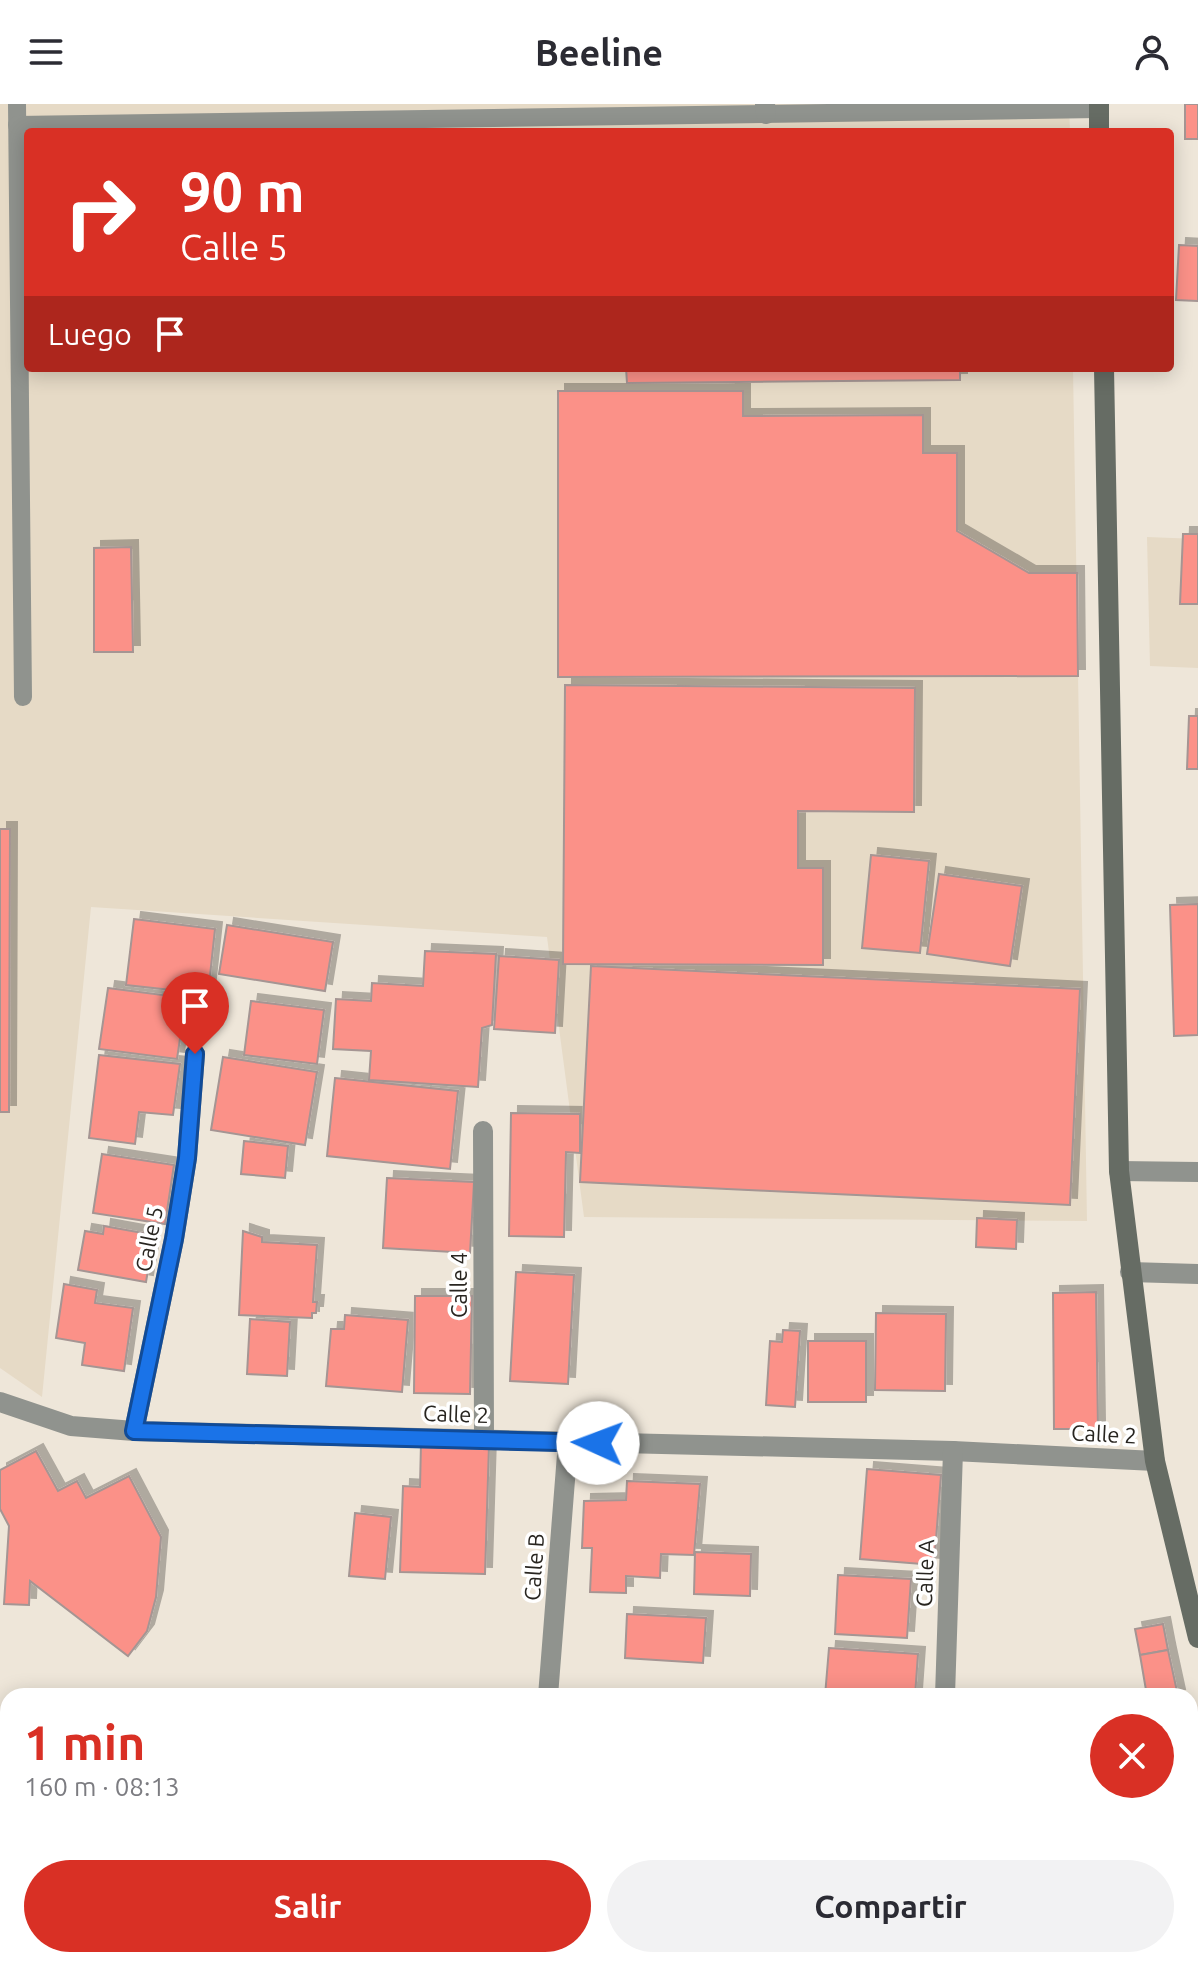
<!DOCTYPE html>
<html lang="es">
<head>
<meta charset="utf-8">
<style>
  :root { --surface:#fff; --page:#f2f2f3; --text:#2b2b33; --muted:#7c7c81; --accent:#d93025 }
  body { margin:0; font-family:Ubuntu,sans-serif; background:var(--page); color:var(--text); height:100vh; display:flex; flex-direction:column; font-size:30px; white-space:nowrap }
  * { box-sizing:border-box; margin:0 }
  p { font-size:26px; color:var(--muted) }
  .icon { flex:none; width:44px; height:44px; fill:none; stroke:currentColor; stroke-width:2; stroke-linecap:round; stroke-linejoin:round }
  .map { position:relative; flex:1; overflow:hidden }
  .sheet { position:absolute; left:0px; top:1584px; width:1198px; height:280px; display:flex; flex-direction:column; background:var(--surface); border-radius:24px 24px 0 0; box-shadow:0 4px 20px #0003 }
  .sheet>* { flex:none }
  .guide { position:absolute; left:24px; top:24px; width:1150px; height:244px; border-radius:8px; box-shadow:0 4px 20px #0003; background:#d93025; color:#fff; overflow:hidden }
  .pin { position:absolute; display:grid; place-items:center; width:68px; height:68px; color:#fff; margin:-82px -34px; border-radius:50% 50% 50% 0; rotate:-45deg; box-shadow:0 0 8px #0007 }
  .pin .icon { rotate:45deg }
  .me { position:absolute; width:88px; margin:-44px; rotate:272deg; stroke-linejoin:round; filter:drop-shadow(0 0 6px #0008) }
  .turn { display:flex; align-items:center; gap:28px; height:168px; padding:0 24px; font-size:36px }
  .turn .icon { width:104px; height:104px; stroke-width:2.5 }
  .turn b { display:block; font-size:56px; line-height:68px }
  .then { display:flex; align-items:center; height:76px; padding:0 24px; background:#0003; gap:16px; font-size:30px }
  .round { display:grid; place-items:center; flex:none; width:84px; height:84px; border-radius:42px; background:var(--page) }
  .head { display:flex; align-items:center; justify-content:space-between; height:136px; padding:0 24px }
  h1 { font-size:48px; font-weight:700; line-height:60px; color:var(--accent) }
  .cta { display:flex; gap:16px; margin-top:auto; padding:16px 24px }
  .cta a { flex:1; height:92px; border-radius:48px; background:var(--accent); color:#fff; font-size:32px; font-weight:700; line-height:92px; text-align:center }
  .cta a+a { background:var(--page); color:var(--text) }
  header { display:flex; justify-content:space-between; align-items:center; height:104px; padding:0 24px; background:var(--surface); font-size:36px; font-weight:700 }
  .map>svg:first-child { display:block }
</style>
</head>
<body>
<header><svg class="icon" aria-label="menu" viewBox="0 0 24 24"><path d="M4 6h16M4 12h16M4 18h16"/></svg>Beeline<svg class="icon" aria-label="person" viewBox="0 0 24 24"><circle cx="12" cy="8" r="4"/><path d="M4 21q1-7 8-7t8 7"/></svg></header>
<div class="map">
<svg width="1198" height="1864" viewBox="0 0 1198 1864">
  <defs>
    <filter id="shadow"><feDropShadow dx="7" dy="-7" stdDeviation="0" flood-color="#0004"/></filter>
  </defs>
  <rect width="100%" height="100%" fill="#eee6d9"/>
  <!-- built -->
  <g fill="#e6dac6">
    <path d="M0 0H1069L1070 28H28V264H1073L1087 1117 584 1113 547 833 91 803 42 1293 0 1264Z"/>
    <path d="M1147 433 1198 435V564L1150 562Z"/>
  </g>
  <!-- building -->
  <g fill="#fb9188" stroke="#a59593" stroke-width="2" filter="url(#shadow)">
    <rect x="1185" y="0" width="13" height="35"/>
    <path d="M1179 141 1198 142V197L1176 196Z"/>
    <path d="M626 264H960V276L627 279Z"/>
    <path d="M558 287H743V312L923 311V349H957V427L1029 469H1077L1078 572 558 573Z"/>
    <path d="M1183 430H1198V500H1180Z"/>
    <path d="M131 443 133 548H94V444Z"/>
    <path d="M565 581 915 584 914 708 798 707V764H823V861L563 860Z"/>
    <path d="M1189 612H1198V665H1187Z"/>
    <path d="M0 725H10L9 1008H0Z"/>
    <path d="M871 751 929 757 920 849 862 844Z"/>
    <path d="M939 770 1022 782 1010 862 927 850Z"/>
    <path d="M1198 800V931L1174 932 1170 801Z"/>
    <path d="M134 815 215 825 208 890 126 881Z"/>
    <path d="M227 821 333 838 325 887 219 870Z"/>
    <path d="M425 847 496 850 492 921 482 924 478 983 369 976 371 947 333 945 336 895 371 897 372 879 423 882Z"/>
    <path d="M499 852 559 856 555 929 494 925Z"/>
    <path d="M591 862 1080 885 1070 1101 580 1078Z"/>
    <path d="M108 884 186 894 177 955 99 945Z"/>
    <path d="M251 897 324 906 317 960 244 951Z"/>
    <path d="M99 951 180 960 173 1011 139 1008 135 1040 89 1034Z"/>
    <path d="M223 953 317 968 305 1041 211 1026Z"/>
    <path d="M335 974 458 987 450 1065 327 1052Z"/>
    <path d="M511 1009 580 1010V1049L566 1048 564 1133 509 1132Z"/>
    <path d="M244 1037 288 1042 285 1074 241 1070Z"/>
    <path d="M102 1050 174 1061 165 1120 93 1109Z"/>
    <path d="M387 1074 474 1078 470 1149 383 1144Z"/>
    <path d="M977 1114 1017 1116 1016 1145 976 1143Z"/>
    <path d="M104 1122 154 1131 146 1178 78 1166 85 1127 103 1130Z"/>
    <path d="M243 1127 262 1133V1138L317 1141 313 1198H317L316 1209H312V1214L239 1211Z"/>
    <path d="M516 1168 574 1171 568 1280 510 1277Z"/>
    <path d="M64 1180 97 1186 95 1199 133 1204 124 1267 82 1261 85 1239 56 1234Z"/>
    <path d="M1096 1188 1098 1325H1054L1053 1189Z"/>
    <path d="M415 1192H472L470 1290 414 1289Z"/>
    <path d="M876 1209 946 1210 945 1287 875 1286Z"/>
    <path d="M345 1211 408 1216 402 1288 326 1282 331 1225H344Z"/>
    <path d="M250 1215 290 1218 287 1272 247 1270Z"/>
    <path d="M783 1226 800 1227 795 1303 766 1301 770 1237 782 1238Z"/>
    <rect x="808" y="1237" width="58" height="61"/>
    <path d="M421 1339 489 1341 485 1470 400 1468 403 1382 420 1383Z"/>
    <path d="M36 1347 58 1387 77 1377 86 1394 129 1372 161 1433 156 1493 147 1527 128 1552 30 1477 29 1501 4 1500 9 1422 0 1405V1366Z"/>
    <path d="M867 1365 941 1371 934 1461 860 1455Z"/>
    <path d="M627 1377 700 1380 694 1451 661 1450 660 1474 626 1472V1489L590 1488 592 1444H582L584 1397 626 1396Z"/>
    <path d="M355 1409 391 1413 385 1475 349 1472Z"/>
    <path d="M695 1448 751 1450 750 1492 694 1490Z"/>
    <path d="M838 1471 911 1475 907 1534 835 1530Z"/>
    <path d="M627 1510 706 1514 703 1559 625 1554Z"/>
    <path d="M1163 1520 1168 1546 1140 1551 1135 1525Z"/>
    <path d="M829 1544 918 1550 915 1592H825Z"/>
    <path d="M1168 1546 1178 1592H1147L1140 1551Z"/>
    <path d="M0 1619H8L7 1715H0Z"/>
    <path d="M1190 1659 1197 1700 1190 1701Z"/>
    <path d="M1198 1711V1805L1190 1807V1713Z"/>
    <rect x="0" y="1743" width="2" height="99"/>
    <path d="M173 1856H240L239 1864H172Z"/>
    <path d="M600 1856H680V1864H599Z"/>
    <path d="M811 1856H892L891 1864H811Z"/>
    <path d="M1091 1856H1124L1134 1864H1085Z"/>
  </g>
  <g fill="none" stroke-linecap="round" stroke-linejoin="round">
    <!-- lane -->
    <g stroke="#90938e" stroke-width="18">
      <path d="M17 0 23 593"/>
      <path d="M17 21 1099 5"/>
    </g>
    <!-- street -->
    <g stroke="#90938e" stroke-width="20">
      <path d="M765 0 766 10"/>
      <path d="M483 1027 484 1334"/>
      <path d="M1119 1067 1198 1068"/>
      <path d="M1130 1168 1198 1170"/>
      <path d="M0 1298 71 1322 134 1327 953 1347 1155 1357"/>
      <path d="M134 1327 174 1135 187 1054 195 950"/>
      <path d="M548 1592 568 1338"/>
      <path d="M945 1592 953 1347"/>
      <path d="M528 1864V1856"/>
      <path d="M936 1864V1856"/>
    </g>
    <!-- secondary -->
    <g stroke="#666c64" stroke-width="20">
      <path d="M1099 0V28"/>
      <path d="M1104 264 1119 1067 1155 1357 1198 1534"/>
    </g>
  </g>
  <g fill="none" stroke-linecap="round" stroke-linejoin="round">
    <!-- route casing -->
    <g stroke="#114b97" stroke-width="20">
      <path id="route" d="M195 950 187 1054 174 1135 134 1327 598 1339"/>
    </g>
    <!-- route -->
    <use href="#route" stroke="#1a73e8" stroke-width="14"/>
  </g>
  <g text-anchor="middle" stroke-width="7" stroke-linejoin="round" paint-order="stroke">
    <!-- street labels -->
    <g font-size="22" fill="#282520" stroke="#fff">
      <text transform="translate(149 1135) rotate(-79)" y="8">Calle 5</text>
      <text transform="translate(459 1181) rotate(-90)" y="8">Calle 4</text>
      <text transform="translate(456 1310) rotate(2)" y="8">Calle 2</text>
      <text transform="translate(1104 1330) rotate(3)" y="8">Calle 2</text>
      <text transform="translate(534 1463) rotate(-86)" y="8">Calle B</text>
      <text transform="translate(925 1469) rotate(-88)" y="8">Calle A</text>
    </g>
  </g>
</svg>
<div class="pin" style="left:195px;top:950px;background:#d93025"><svg class="icon" aria-label="arrive" viewBox="0 0 24 24"><path d="M6 21V4h12l-3 4 3 4H6"/></svg></div>
<svg class="me" style="left:598px;top:1339px" viewBox="-20 -20 40 40"><circle r="19" fill="#fff"/><path d="M0-13L10 11 0 6-10 11z" fill="#1a73e8"/></svg>
<div class="guide">
<div class="turn"><svg class="icon" aria-label="right" viewBox="0 0 24 24"><path d="M7 20v-9h11M14 6l5 5-5 5"/></svg><div><b>90 m</b>Calle 5</div></div>
<div class="then">Luego<svg class="icon" aria-label="arrive" viewBox="0 0 24 24"><path d="M6 21V4h12l-3 4 3 4H6"/></svg></div>
</div>
<section class="sheet">
<div class="head"><div><h1>1 min</h1><p>160 m · 08:13</p></div><a class="round" style="background:#d93025;color:#fff"><svg class="icon" aria-label="close" viewBox="0 0 24 24"><path d="M6 6l12 12M18 6L6 18"/></svg></a></div>
<div class="cta"><a>Salir</a><a>Compartir</a></div>
</section>
</div>
</body>
</html>
